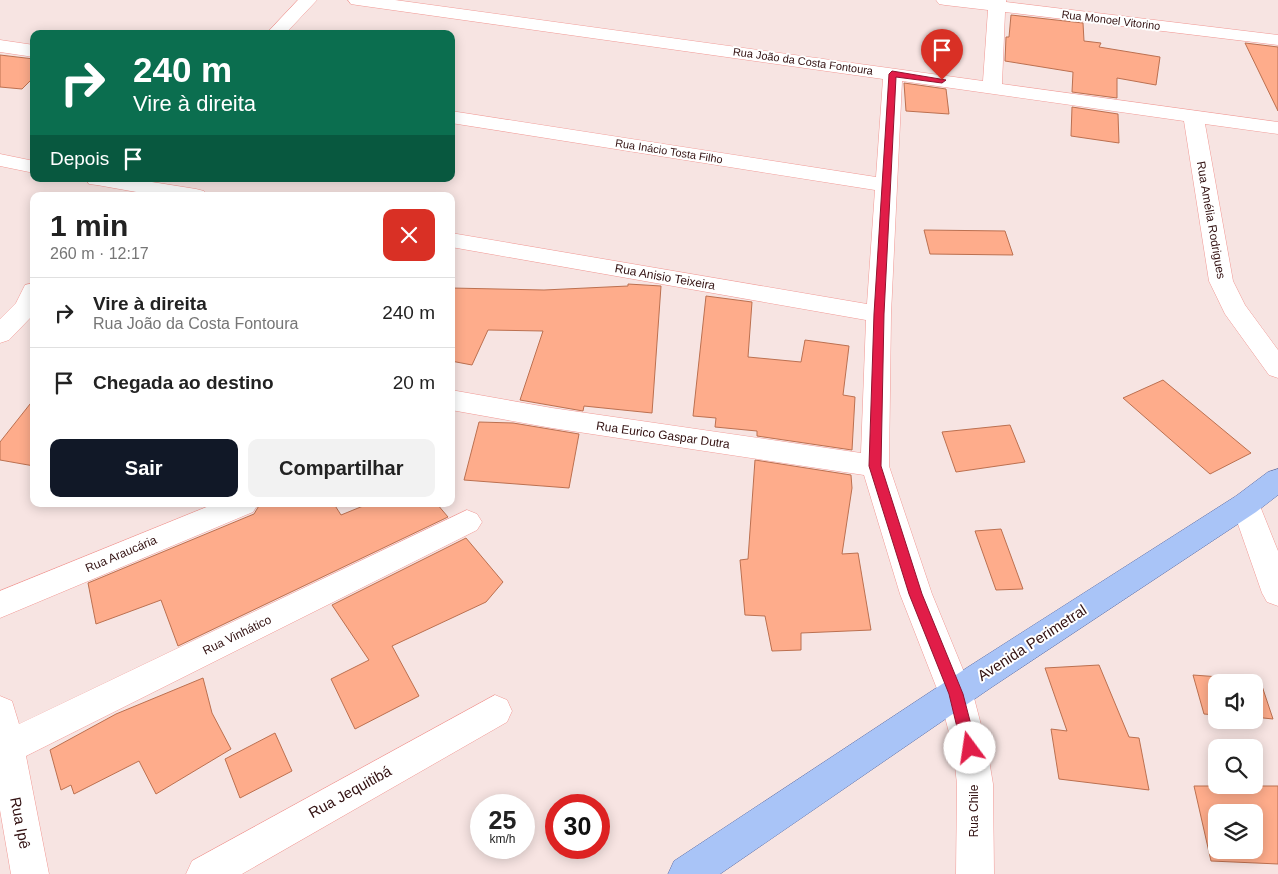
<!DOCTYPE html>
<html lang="pt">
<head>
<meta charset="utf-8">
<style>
  :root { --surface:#fff; --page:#f2f2f2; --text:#222; --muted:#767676; --line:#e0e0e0; --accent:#111827 }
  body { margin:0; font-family:Helvetica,sans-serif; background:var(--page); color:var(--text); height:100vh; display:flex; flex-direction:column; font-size:19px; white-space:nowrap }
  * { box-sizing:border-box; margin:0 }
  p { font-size:16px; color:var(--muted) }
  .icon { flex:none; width:28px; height:28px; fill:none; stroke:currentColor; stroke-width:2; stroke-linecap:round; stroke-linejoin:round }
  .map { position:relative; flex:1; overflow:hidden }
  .panel { position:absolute; left:30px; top:192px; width:425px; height:315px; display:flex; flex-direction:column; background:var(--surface); border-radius:10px; box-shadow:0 2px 12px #0003 }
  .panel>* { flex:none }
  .banner { position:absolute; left:30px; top:30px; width:425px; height:152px; border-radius:10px; box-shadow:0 2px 12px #0003; background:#0b6e4f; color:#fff; overflow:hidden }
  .tools { position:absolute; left:1208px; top:674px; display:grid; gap:10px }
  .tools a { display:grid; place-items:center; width:55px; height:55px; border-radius:10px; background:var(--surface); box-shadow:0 2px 12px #0003; font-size:25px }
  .speed { position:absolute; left:470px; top:794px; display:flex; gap:10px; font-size:25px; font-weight:700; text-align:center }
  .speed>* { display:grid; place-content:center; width:65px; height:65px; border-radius:50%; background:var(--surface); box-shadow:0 2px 12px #0003; line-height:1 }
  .speed small { font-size:12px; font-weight:400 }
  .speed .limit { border:8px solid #d22; background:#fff; color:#111 }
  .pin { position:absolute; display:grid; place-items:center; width:42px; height:42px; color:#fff; margin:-51px -21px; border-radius:50% 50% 50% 0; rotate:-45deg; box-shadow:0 0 5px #0007 }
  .pin .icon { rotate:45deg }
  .me { position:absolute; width:55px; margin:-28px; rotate:346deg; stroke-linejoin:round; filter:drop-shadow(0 0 4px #0008) }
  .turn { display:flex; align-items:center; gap:18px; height:105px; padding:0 20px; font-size:22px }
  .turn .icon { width:65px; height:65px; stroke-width:2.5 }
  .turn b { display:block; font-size:35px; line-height:42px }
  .then { display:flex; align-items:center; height:48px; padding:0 20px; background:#0003; gap:10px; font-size:19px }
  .round { display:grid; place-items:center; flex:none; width:52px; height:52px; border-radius:10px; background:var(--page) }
  .summary { display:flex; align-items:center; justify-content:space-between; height:85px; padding:0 20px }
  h1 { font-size:30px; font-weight:600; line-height:38px }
  .cta { display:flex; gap:10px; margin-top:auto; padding:10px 20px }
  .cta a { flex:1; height:58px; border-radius:10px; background:var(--accent); color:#fff; font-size:20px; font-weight:600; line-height:58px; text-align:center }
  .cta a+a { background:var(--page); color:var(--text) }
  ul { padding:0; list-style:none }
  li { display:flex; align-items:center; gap:15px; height:70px; padding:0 20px; border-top:1px solid var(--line) }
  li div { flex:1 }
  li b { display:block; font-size:19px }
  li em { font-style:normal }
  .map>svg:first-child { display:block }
</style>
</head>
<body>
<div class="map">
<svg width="1278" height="874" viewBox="0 0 1278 874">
  <rect width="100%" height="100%" fill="#f7e4e2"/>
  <!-- building -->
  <g fill="#feac8b" stroke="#bc7050" fill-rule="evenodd">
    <path d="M1011 15 1083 23 1084 41 1101 43 1099 47 1160 57 1156 85 1117 78V98L1072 92 1073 72 1005 61 1006 37H1009Z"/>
    <path d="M1245 43 1278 47V111Z"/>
    <path d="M0 55 34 59V77L22 89 0 87Z"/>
    <path d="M904 83 946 89 949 114 906 111Z"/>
    <path d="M1072 107 1118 114 1119 143 1071 136Z"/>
    <path d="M924 230 1005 231 1013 255 930 254Z"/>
    <path d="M628 284 661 286 652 413 584 406 583 411 520 400 543 331 488 330 472 365 451 361V288L544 290 628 286Z"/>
    <path d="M706 296 752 302 748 357 801 362 805 340 849 346 843 395 855 397 852 450 757 436V431L715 427 716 418 693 416Z"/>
    <path d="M1163 380 1251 453 1210 474 1123 398Z"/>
    <path d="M34 399V466L0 460V442Z"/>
    <path d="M479 422 513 423 579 434 569 488 464 480Z"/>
    <path d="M1010 425 1025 462 956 472 942 432Z"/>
    <path d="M755 460 851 475 852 488 842 554 858 553 871 630 801 633V650L772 651 765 616 745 615 740 560 748 559Z"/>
    <path d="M260 504H334L341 515 368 504H437L448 517 178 646 161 600 96 624 88 583 254 514Z"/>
    <path d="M1001 529 1023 589 996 590 975 531Z"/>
    <path d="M466 538 503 582 486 602 392 646 419 696 355 729 331 679 369 660 332 605Z"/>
    <path d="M1099 665 1129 737 1139 738 1149 790 1059 779 1051 729 1067 731 1045 668Z"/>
    <path d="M1193 675 1260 680 1273 719 1254 717V682H1216V715L1204 714Z"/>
    <path d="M203 678 212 713 231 749 156 794 139 761 74 794 71 785 61 790 50 750 116 714Z"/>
    <path d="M275 733 292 771 240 798 225 759Z"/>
    <path d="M1194 786H1278V864L1211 861ZM1216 812H1254V850H1216Z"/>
  </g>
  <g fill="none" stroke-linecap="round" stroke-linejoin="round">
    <!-- minor casing -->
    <g stroke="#f19894" stroke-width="1">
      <g id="minor">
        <path d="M298 0H317L285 34H266Z"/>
        <path d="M348 0H395L983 81 988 10 945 5 939 4 936 0H1006V2L1278 35V45L1005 12 1002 84 1278 122V134L1205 124 1233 281 1245 305 1278 350V378L1269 375 1225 314 1209 281 1184 121 902 81 891 314 889 466 932 594 973 694 987 748 993 784 994 874H956L957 784 953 748 939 694 900 594 864 475 552 428 451 410V390L552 408 861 453 866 320 451 247V233L867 304 875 190 451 123V111L876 177 883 79 357 5 351 4Z"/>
        <path d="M0 40 34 45V57L0 52Z"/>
        <path d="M0 154 34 161V173L0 166Z"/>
        <path d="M86 179H133L196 189 204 191 207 196H159L97 185 89 184Z"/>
        <path d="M34 283V314L9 340 0 343V319L16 303 25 285Z"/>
        <path d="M1246 493 1256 496 1278 551V606L1267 602 1262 593 1231 504 1236 496Z"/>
        <path d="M214 504H258L253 512 0 618V591Z"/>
        <path d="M467 510 477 514 482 522 477 530 26 756 49 874H11L0 810V696L12 701 19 724Z"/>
        <path d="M495 695 507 700 512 711 507 722 242 874H186L192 861Z"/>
      </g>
    </g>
    <!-- major casing -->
    <g stroke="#5a6ba3" stroke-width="1">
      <path id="major" d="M1278 469V495L1256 512 992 687 720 874H668L674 861 968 667 1236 496 1268 472Z"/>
    </g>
    <!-- minor -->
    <use href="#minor" fill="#fff" fill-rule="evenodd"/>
    <!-- major -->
    <use href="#major" fill="#a9c4f7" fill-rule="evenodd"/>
  </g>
  <!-- route -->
  <path fill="#e11d48" stroke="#92132f" d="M892 71 946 80 942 83 896 77 884 314 881 466 922 594 963 694 977 748 975 753 970 755 965 753 962 748 949 694 909 594 869 466 874 314 889 74Z"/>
  <g text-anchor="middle" stroke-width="4" stroke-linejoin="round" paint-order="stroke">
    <!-- far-street labels -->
    <g font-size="11" fill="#321111" stroke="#fff">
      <text transform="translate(1111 20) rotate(7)" y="4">Rua Monoel Vitorino</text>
      <text transform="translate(803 61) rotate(8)" y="4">Rua João da Costa Fontoura</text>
      <text transform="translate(669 151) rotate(9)" y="4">Rua Inácio Tosta Filho</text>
    </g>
    <!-- street labels -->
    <g font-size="12" fill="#321111" stroke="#fff">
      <text transform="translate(1211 220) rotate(80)" y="4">Rua Amélia Rodrigues</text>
      <text transform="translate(665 277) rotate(10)" y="4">Rua Anisio Teixeira</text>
      <text transform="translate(663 435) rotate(8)" y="4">Rua Eurico Gaspar Dutra</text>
      <text transform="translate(121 554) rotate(-23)" y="4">Rua Araucária</text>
      <text transform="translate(237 635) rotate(-26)" y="4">Rua Vinhático</text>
      <text transform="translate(974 811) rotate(-90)" y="4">Rua Chile</text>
    </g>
    <!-- near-street labels -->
    <g font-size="15" fill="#321111" stroke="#fff">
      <text transform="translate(1032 643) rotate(-33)" y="5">Avenida Perimetral</text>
      <text transform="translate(350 792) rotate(-29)" y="5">Rua Jequitibá</text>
      <text transform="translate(20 823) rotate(79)" y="5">Rua Ipê</text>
    </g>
  </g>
</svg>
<div class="tools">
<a><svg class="icon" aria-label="sound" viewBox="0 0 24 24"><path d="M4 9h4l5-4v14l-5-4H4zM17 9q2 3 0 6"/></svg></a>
<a><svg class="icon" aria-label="search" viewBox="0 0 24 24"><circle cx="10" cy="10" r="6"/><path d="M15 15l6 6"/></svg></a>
<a><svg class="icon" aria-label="layers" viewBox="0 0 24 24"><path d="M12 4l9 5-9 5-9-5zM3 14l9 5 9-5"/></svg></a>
</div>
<div class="speed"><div>25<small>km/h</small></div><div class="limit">30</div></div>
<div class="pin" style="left:942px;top:80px;background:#d93025"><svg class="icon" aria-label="arrive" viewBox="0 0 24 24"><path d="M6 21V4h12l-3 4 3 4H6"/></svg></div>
<svg class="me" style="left:970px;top:748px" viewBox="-20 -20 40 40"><circle r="19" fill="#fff"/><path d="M0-13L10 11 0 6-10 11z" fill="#e11d48"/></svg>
<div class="banner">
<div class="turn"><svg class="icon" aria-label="right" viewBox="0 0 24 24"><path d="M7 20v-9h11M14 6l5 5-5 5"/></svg><div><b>240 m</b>Vire à direita</div></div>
<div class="then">Depois<svg class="icon" aria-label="arrive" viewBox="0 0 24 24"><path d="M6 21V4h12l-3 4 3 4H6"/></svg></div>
</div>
<section class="panel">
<div class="summary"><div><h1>1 min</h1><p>260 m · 12:17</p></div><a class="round" style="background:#d93025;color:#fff"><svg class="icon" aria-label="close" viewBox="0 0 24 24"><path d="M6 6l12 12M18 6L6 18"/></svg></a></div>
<ul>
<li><svg class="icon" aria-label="right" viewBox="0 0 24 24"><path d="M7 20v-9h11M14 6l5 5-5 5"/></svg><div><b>Vire à direita</b><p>Rua João da Costa Fontoura</p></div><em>240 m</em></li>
<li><svg class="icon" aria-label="arrive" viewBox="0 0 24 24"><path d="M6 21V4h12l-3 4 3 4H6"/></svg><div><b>Chegada ao destino</b></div><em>20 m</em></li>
</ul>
<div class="cta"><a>Sair</a><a>Compartilhar</a></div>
</section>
</div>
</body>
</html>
